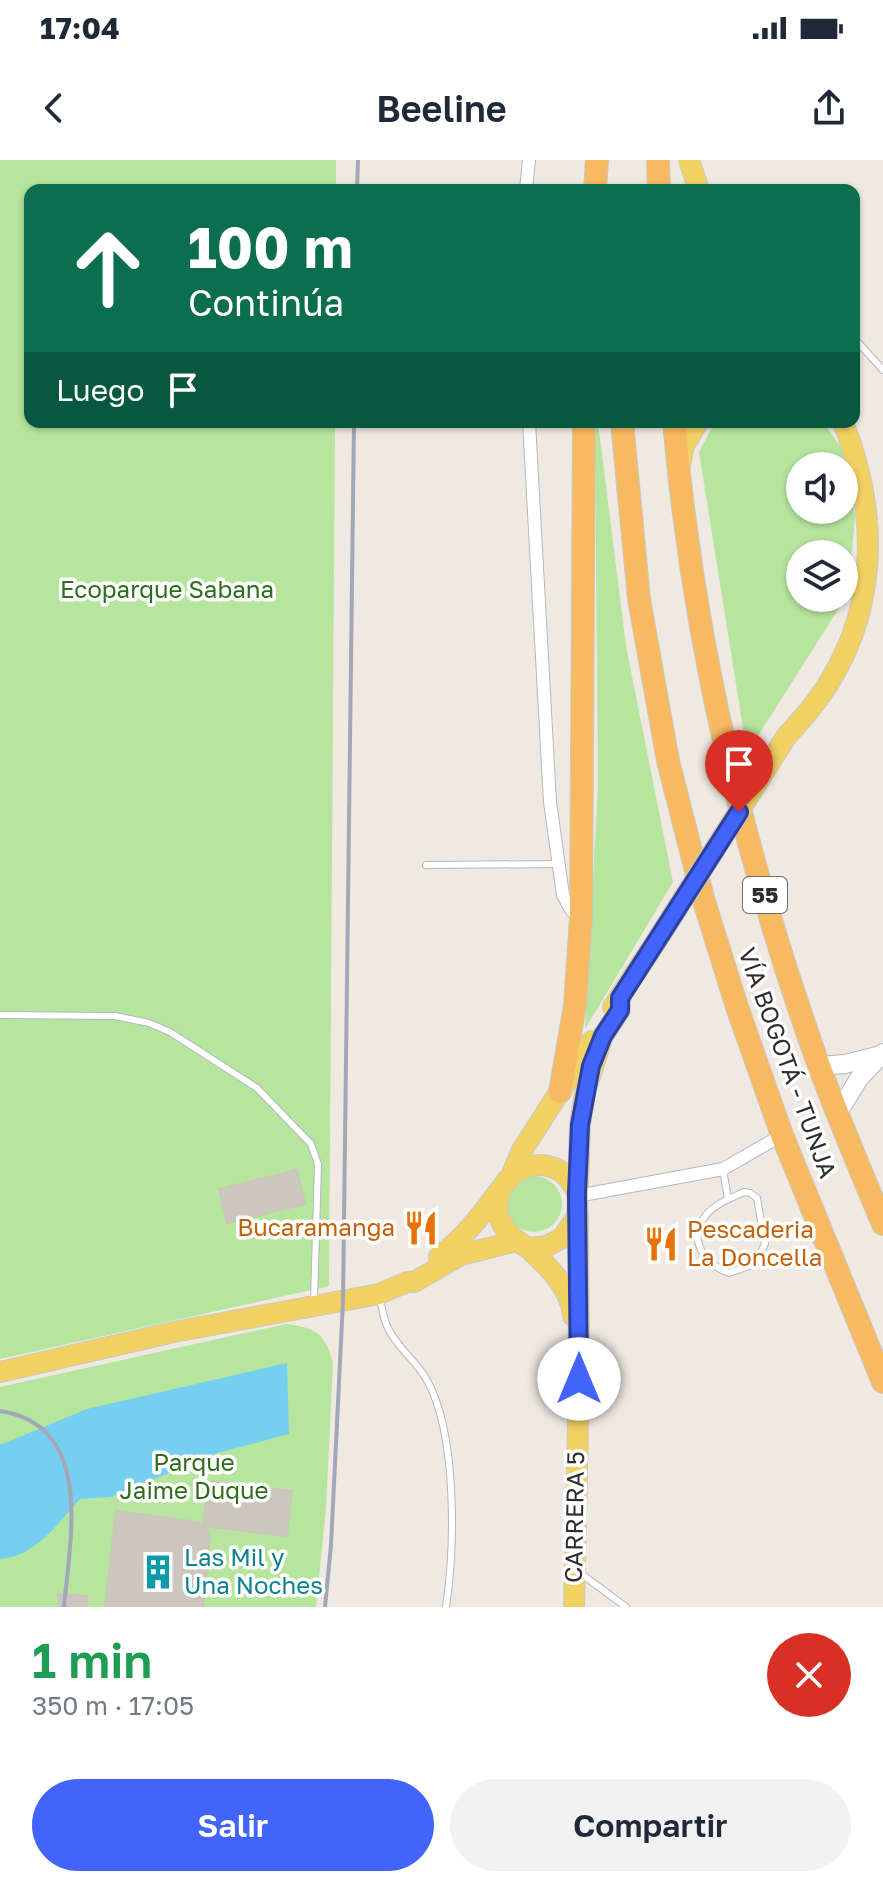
<!DOCTYPE html>
<html lang="es">
<head>
<meta charset="utf-8">
<style>
  :root { --surface:#fff; --page:#f2f2f3; --text:#1f2937; --muted:#747a83; --accent:#4264fb }
  body { margin:0; font-family:"Golos Text",sans-serif; background:var(--page); color:var(--text); height:100vh; display:flex; flex-direction:column; font-size:30px; white-space:nowrap }
  * { box-sizing:border-box; margin:0 }
  p { font-size:26px; color:var(--muted) }
  .icon { flex:none; width:44px; height:44px; fill:none; stroke:currentColor; stroke-width:2; stroke-linecap:round; stroke-linejoin:round }
  .map { position:relative; height:1447px; overflow:hidden }
  .side { display:flex; flex-direction:column; background:var(--surface); flex:1 }
  .side>* { flex:none }
  .banner { position:absolute; left:24px; top:24px; width:836px; height:244px; border-radius:16px; box-shadow:0 2px 6px #0004; background:#0b6e4f; color:#fff; overflow:hidden }
  .controls { position:absolute; left:786px; top:292px; display:grid; gap:16px }
  .controls a { display:grid; place-items:center; width:72px; height:72px; border-radius:50%; background:var(--surface); box-shadow:0 2px 6px #0004; font-size:40px }
  .pin { position:absolute; display:grid; place-items:center; width:68px; height:68px; color:#fff; margin:-82px -34px; border-radius:50% 50% 50% 0; rotate:-45deg; box-shadow:0 0 8px #0007 }
  .pin .icon { rotate:45deg }
  .me { position:absolute; width:88px; margin:-44px; rotate:0deg; stroke-linejoin:round; filter:drop-shadow(0 0 6px #0008) }
  .turn { display:flex; align-items:center; gap:28px; height:168px; padding:0 32px; font-size:36px }
  .turn .icon { width:104px; height:104px; stroke-width:2.5 }
  .turn b { display:block; font-size:56px; line-height:68px }
  .then { display:flex; align-items:center; height:76px; padding:0 32px; background:#0003; gap:16px; font-size:30px }
  .round { display:grid; place-items:center; flex:none; width:84px; height:84px; border-radius:42px; background:var(--page) }
  .head { display:flex; align-items:center; justify-content:space-between; height:136px; padding:0 32px }
  h1 { font-size:48px; font-weight:600; line-height:60px; color:#1e9e55 }
  .primary-button { display:flex; gap:16px; margin-top:auto; padding:16px 32px }
  .primary-button a { flex:1; height:92px; border-radius:48px; background:var(--accent); color:#fff; font-size:32px; font-weight:600; line-height:92px; text-align:center }
  .primary-button a+a { background:var(--page); color:var(--text) }
  .status { display:flex; justify-content:space-between; align-items:center; height:56px; padding:0 40px; background:var(--surface); direction:ltr }
  .status svg { height:22px; fill:currentColor }
  header { display:flex; justify-content:space-between; align-items:center; height:104px; padding:0 32px; background:var(--surface); font-size:36px; font-weight:600 }
  .map>svg:first-child { display:block }
</style>
</head>
<body>
<div class="status"><b>17:04</b><svg viewBox="0 0 49 12"><path d="M0 12V9h3v3zM5 12V6h3v6zM10 12V3h3v9zM15 12V0h3v12zM26 1h20v11H26zM47 4h2v5h-2z"/></svg></div>
<header><svg class="icon" aria-label="back" viewBox="0 0 24 24"><path d="M15 5l-7 7 7 7"/></svg>Beeline<svg class="icon" aria-label="share" viewBox="0 0 24 24"><path d="M12 15V3M7 8l5-5 5 5M5 13v7h14v-7"/></svg></header>
<div class="map">
<svg width="883" height="1447" viewBox="0 0 883 1447">
  <rect width="100%" height="100%" fill="#efe9e1"/>
  <!-- green -->
  <g fill="#b6e59e" fill-rule="evenodd">
    <path d="M0 0H336V30H30V262H335L329 1126 0 1199Z"/>
    <path d="M595 262H598L626 486 673 722 585 869 598 626Z"/>
    <path d="M715 262 824 264 846 294 855 357 848 434 747 593 699 292ZM800 306H844V350H800ZM800 394H844V438H800Z"/>
    <circle cx="534" cy="1044" r="28"/>
    <path d="M286 1164C316 1168 325 1173 333 1203L326 1348 316 1447H0V1227Z"/>
  </g>
  <!-- water -->
  <path fill="#75cff0" d="M287 1203 289 1274 217 1293 111 1337 80 1339C57 1364 36 1396 0 1399V1285L87 1249Z"/>
  <!-- building -->
  <g fill="#cbc7bf" stroke="#cbc5ba" stroke-width="2">
    <path d="M297 1010 305 1044 227 1063 219 1029Z"/>
    <path d="M208 1321 292 1331 287 1376 203 1366Z"/>
    <path d="M116 1351 198 1362 208 1370 210 1377 203 1447H105Z"/>
    <path d="M59 1434 87 1436V1447H58Z"/>
  </g>
  <g fill="none" stroke-linecap="round" stroke-linejoin="round">
    <!-- service casing -->
    <g stroke="#b4b7c1" stroke-width="8">
      <g id="service">
        <path d="M854 178 883 210"/>
        <path d="M479 262 529 264"/>
        <path d="M426 705 559 704"/>
        <path d="M0 855 115 856 149 863 170 872 257 928 311 984 318 1004 314 1141"/>
        <path d="M723 1009 728 1039"/>
        <path d="M744 1032 750 1033 757 1038 765 1084 755 1104 729 1113C705 1105 686 1078 706 1055 715 1044 731 1038 744 1032Z"/>
        <path d="M380 1138C382 1147 383 1159 388 1168 397 1188 418 1202 428 1222 457 1277 455 1386 446 1447"/>
        <path d="M580 1413 626 1447"/>
      </g>
    </g>
    <!-- minor casing -->
    <g stroke="#b4b7c1" stroke-width="14">
      <g id="minor">
        <path d="M526 30 529 0"/>
        <path d="M529 262 550 642 563 735 571 750 581 758"/>
        <path d="M577 1036 723 1009 782 975"/>
      </g>
    </g>
    <!-- secondary casing -->
    <g stroke="#b4b7c1" stroke-width="20">
      <g id="secondary">
        <path d="M819 906 845 904 877 896"/>
        <path d="M837 954 860 917 883 893"/>
      </g>
    </g>
    <!-- primary casing -->
    <g stroke="#c9c9c9" stroke-width="22">
      <g id="primary">
        <path d="M689 0 699 30"/>
        <path d="M680 305 684 286 698 262"/>
        <path d="M786 577C797 564 809 552 818 539 879 455 880 355 843 262"/>
        <path d="M613 847 659 777"/>
        <path d="M512 1014 521 992 592 881"/>
        <path d="M577 1033C546 963 448 1041 528 1088L547 1086 562 1078 577 1057 580 965 585 932 603 876 620 850V838"/>
        <path d="M528 1088C548 1106 571 1128 573 1156"/>
        <path d="M439 1097C463 1078 481 1057 498 1032"/>
        <path d="M0 1212 174 1172 379 1134 407 1122H414L461 1095 517 1081"/>
        <path d="M574 1447 579 1219 578 1057"/>
      </g>
    </g>
    <!-- trunk casing -->
    <g stroke="#c9c9c9" stroke-width="24">
      <g id="trunk">
        <path d="M658 0 659 30"/>
        <path d="M595 30 597 0"/>
        <path d="M622 262 639 439 668 601 703 738 737 847 782 975 883 1222"/>
        <path d="M674 262C693 481 745 700 819 906 839 959 861 1012 883 1064"/>
        <path d="M560 932 575 845 581 758 584 262"/>
      </g>
    </g>
    <!-- service -->
    <use href="#service" stroke="#fff" stroke-width="6"/>
    <!-- minor -->
    <use href="#minor" stroke="#fff" stroke-width="12"/>
    <!-- secondary -->
    <use href="#secondary" stroke="#fff" stroke-width="18"/>
    <!-- primary -->
    <use href="#primary" stroke="#f2d163" stroke-width="20"/>
    <!-- trunk -->
    <use href="#trunk" stroke="#f8ba60" stroke-width="22"/>
    <!-- rail -->
    <g stroke="#a3a6b8" stroke-width="4">
      <path d="M357 30 358 0"/>
      <path d="M0 1251C95 1265 70 1379 64 1447"/>
      <path d="M325 1447 331 1385 343 1141 354 262"/>
    </g>
    <!-- primary-bridge casing -->
    <g stroke="#c9c9c9" stroke-width="22" stroke-linecap="butt">
      <path id="primary-bridge" d="M659 777 786 577"/>
    </g>
    <!-- primary-bridge -->
    <use href="#primary-bridge" stroke="#f2d163" stroke-width="20"/>
  </g>
  <g fill="none" stroke-linecap="round" stroke-linejoin="round">
    <!-- route casing -->
    <g stroke="#2b41a3" stroke-width="20">
      <path id="route" d="M579 1219 577 1033 580 965 591 906 603 876 620 850V838L739 652"/>
    </g>
    <!-- route -->
    <use href="#route" stroke="#4264fb" stroke-width="14"/>
  </g>
  <!-- icons -->
  <defs>
    <g id="restaurant-bare" transform="scale(2.76)"><path d="M-5-6h1v4h1v-4h1v4h1v-4h1v5L-1.5 .5V6h-2V.5L-5-1ZM5-6V6H3V1.5H1.5Q1.5-4 5-6Z" fill="#e8710a" stroke="#fff" stroke-width="2.5" paint-order="stroke"/></g>
    <g id="building-bare" transform="scale(2.76)"><path d="M-4-6H4V6H1V3H-1V6H-4ZM-2.5-4.3h1.7v1.8h-1.7ZM.8-4.3h1.7v1.8H.8ZM-2.5-1h1.7V.8h-1.7ZM.8-1h1.7V.8H.8Z" fill="#0f9aa8" stroke="#fff" stroke-width="2.5" paint-order="stroke"/></g>
  </defs>
  <g fill-rule="evenodd">
    <use href="#restaurant-bare" x="421" y="1068"/>
    <use href="#restaurant-bare" x="661" y="1084"/>
    <use href="#building-bare" x="158" y="1412"/>
  </g>
  <g text-anchor="middle" stroke-width="7" stroke-linejoin="round" paint-order="stroke">
    <!-- shield labels -->
    <rect fill="#fff" stroke="#6d6d6d" stroke-width="2" x="743" y="717" width="44" height="36" rx="6"/>
    <g font-size="22" font-weight="bold" fill="#2e2e2e">
      <text x="765" y="743">55</text>
    </g>
    <!-- park labels -->
    <g font-size="24" fill="#2c6e1b" stroke="#fff">
      <text x="167" y="438">Ecoparque Sabana</text>
      <text x="194" y="1311">Parque<tspan x="194" dy="28">Jaime Duque</tspan></text>
    </g>
    <!-- street labels -->
    <g font-size="24" fill="#2e2e2e" stroke="#fff">
      <text transform="translate(787 903) rotate(70)" y="8">VÍA BOGOTÁ - TUNJA</text>
      <text transform="translate(575 1357) rotate(-89)" y="8">CARRERA 5</text>
    </g>
    <!-- food labels -->
    <g font-size="24" fill="#c56008" stroke="#fff" text-anchor="end">
      <text x="395" y="1076">Bucaramanga</text>
      <text x="687" y="1078" text-anchor="start">Pescaderia<tspan x="687" dy="28">La Doncella</tspan></text>
    </g>
    <!-- culture labels -->
    <g font-size="24" fill="#0d838f" stroke="#fff" text-anchor="start">
      <text x="184" y="1406">Las Mil y<tspan x="184" dy="28">Una Noches</tspan></text>
    </g>
  </g>
</svg>
<div class="controls">
<a><svg class="icon" aria-label="sound" viewBox="0 0 24 24"><path d="M4 9h4l5-4v14l-5-4H4zM17 9q2 3 0 6"/></svg></a>
<a><svg class="icon" aria-label="layers" viewBox="0 0 24 24"><path d="M12 4l9 5-9 5-9-5zM3 14l9 5 9-5"/></svg></a>
</div>
<div class="pin" style="left:739px;top:652px;background:#d93025"><svg class="icon" aria-label="arrive" viewBox="0 0 24 24"><path d="M6 21V4h12l-3 4 3 4H6"/></svg></div>
<svg class="me" style="left:579px;top:1219px" viewBox="-20 -20 40 40"><circle r="19" fill="#fff"/><path d="M0-13L10 11 0 6-10 11z" fill="#4264fb"/></svg>
<div class="banner">
<div class="turn"><svg class="icon" aria-label="ahead" viewBox="0 0 24 24"><path d="M12 20V5M6 11l6-6 6 6"/></svg><div><b>100 m</b>Continúa</div></div>
<div class="then">Luego<svg class="icon" aria-label="arrive" viewBox="0 0 24 24"><path d="M6 21V4h12l-3 4 3 4H6"/></svg></div>
</div>
</div>
<section class="side">
<div class="head"><div><h1>1 min</h1><p>350 m · 17:05</p></div><a class="round" style="background:#d93025;color:#fff"><svg class="icon" aria-label="close" viewBox="0 0 24 24"><path d="M6 6l12 12M18 6L6 18"/></svg></a></div>
<div class="primary-button"><a>Salir</a><a>Compartir</a></div>
</section>
</body>
</html>
